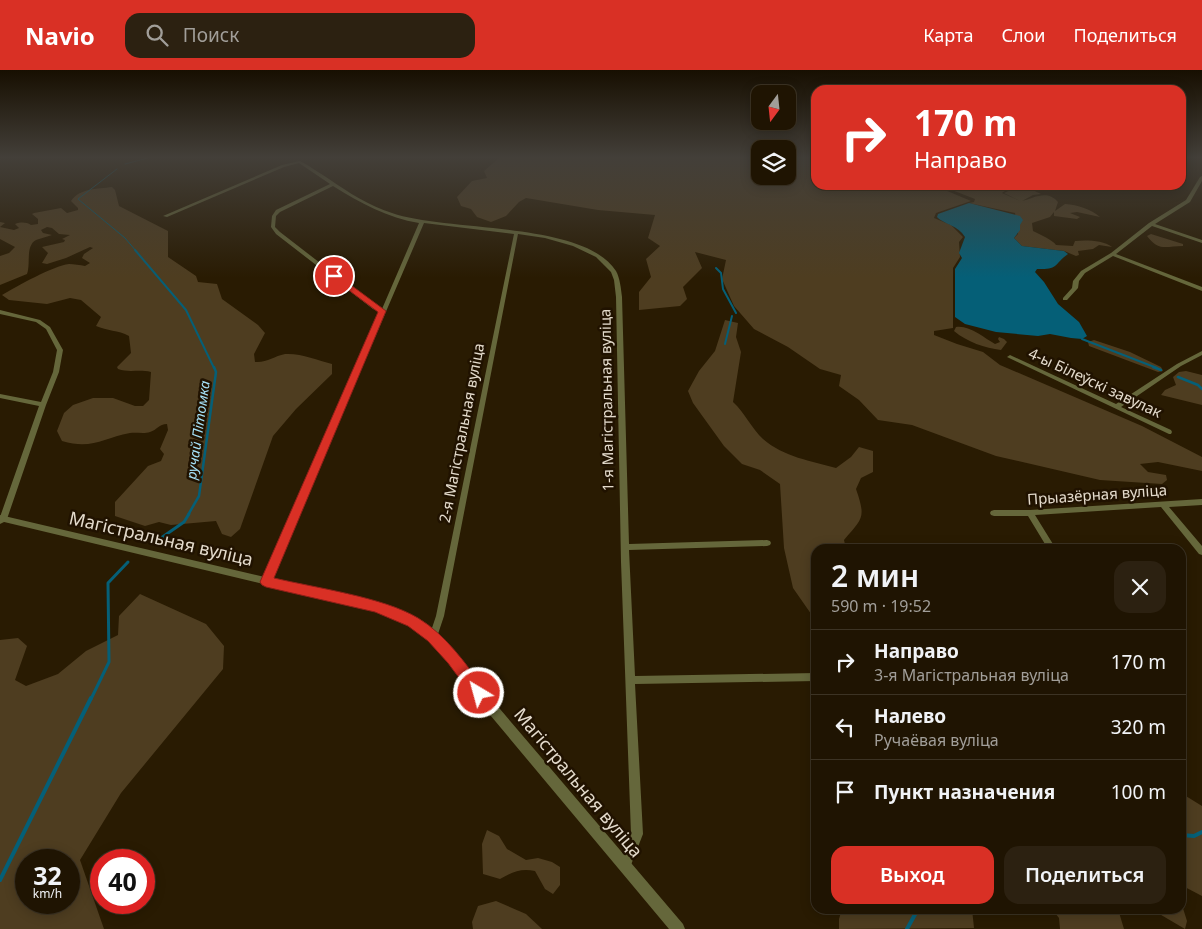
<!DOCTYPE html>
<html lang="ru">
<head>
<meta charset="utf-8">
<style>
  :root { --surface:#1f1402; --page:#2c2111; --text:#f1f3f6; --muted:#a19e99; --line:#3c3324; --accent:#d93025 }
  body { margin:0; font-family:"Noto Sans",sans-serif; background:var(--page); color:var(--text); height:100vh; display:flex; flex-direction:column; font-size:19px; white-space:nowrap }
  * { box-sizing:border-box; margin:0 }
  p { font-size:16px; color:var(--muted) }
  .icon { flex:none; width:28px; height:28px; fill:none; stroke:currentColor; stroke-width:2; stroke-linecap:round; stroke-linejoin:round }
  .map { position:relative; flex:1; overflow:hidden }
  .drawer { position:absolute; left:811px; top:474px; width:375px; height:370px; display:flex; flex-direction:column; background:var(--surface); border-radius:15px; box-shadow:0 2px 12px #0003,0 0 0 1px var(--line) }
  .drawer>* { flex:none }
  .hud { position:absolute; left:811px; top:15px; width:375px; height:105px; border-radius:15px; box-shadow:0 2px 12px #0003,0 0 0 1px var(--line); background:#d93025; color:#fff; overflow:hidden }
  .needle { width:32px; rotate:195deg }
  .fabs { position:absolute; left:751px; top:15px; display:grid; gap:10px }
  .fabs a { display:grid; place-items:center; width:45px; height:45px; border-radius:10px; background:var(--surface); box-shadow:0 2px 12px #0003,0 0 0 1px var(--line); font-size:25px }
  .speed { position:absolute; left:15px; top:779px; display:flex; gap:10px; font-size:25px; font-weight:700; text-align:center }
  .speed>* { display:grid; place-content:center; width:65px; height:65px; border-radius:50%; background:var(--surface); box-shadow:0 2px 12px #0003,0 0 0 1px var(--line); line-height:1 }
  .speed small { font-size:12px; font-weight:400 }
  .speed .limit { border:8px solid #d22; background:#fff; color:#111 }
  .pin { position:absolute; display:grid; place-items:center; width:42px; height:42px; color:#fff; margin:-21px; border:2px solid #fff; border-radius:50%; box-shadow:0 1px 5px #0007 }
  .me { position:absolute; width:55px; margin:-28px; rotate:323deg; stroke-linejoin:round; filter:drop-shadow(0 0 4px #0008) }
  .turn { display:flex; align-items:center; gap:18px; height:105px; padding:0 20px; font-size:22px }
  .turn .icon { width:65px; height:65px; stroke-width:2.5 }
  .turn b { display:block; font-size:35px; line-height:42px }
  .round { display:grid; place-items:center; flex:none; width:52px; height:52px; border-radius:15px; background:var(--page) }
  .headline { display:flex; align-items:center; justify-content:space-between; height:85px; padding:0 20px }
  h1 { font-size:30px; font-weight:600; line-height:38px }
  .cta { display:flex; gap:10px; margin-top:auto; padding:10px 20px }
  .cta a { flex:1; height:58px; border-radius:15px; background:var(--accent); color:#fff; font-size:20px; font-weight:600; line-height:58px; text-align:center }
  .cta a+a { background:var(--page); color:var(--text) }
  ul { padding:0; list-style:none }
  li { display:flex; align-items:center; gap:15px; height:65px; padding:0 20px; border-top:1px solid var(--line) }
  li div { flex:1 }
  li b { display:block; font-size:19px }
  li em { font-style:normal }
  header { display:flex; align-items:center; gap:30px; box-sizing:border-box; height:70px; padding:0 25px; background:var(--accent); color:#fff }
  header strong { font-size:24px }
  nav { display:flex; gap:28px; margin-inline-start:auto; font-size:18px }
  .search { width:350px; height:45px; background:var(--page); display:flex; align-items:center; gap:12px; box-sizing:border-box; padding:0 18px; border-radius:15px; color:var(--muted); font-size:19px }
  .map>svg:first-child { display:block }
</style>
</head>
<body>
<header>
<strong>Navio</strong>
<div class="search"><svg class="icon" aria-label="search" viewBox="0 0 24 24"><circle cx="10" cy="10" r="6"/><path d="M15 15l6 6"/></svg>Поиск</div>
<nav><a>Карта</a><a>Слои</a><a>Поделиться</a></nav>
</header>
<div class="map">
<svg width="1202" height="859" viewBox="0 0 1202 859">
  <rect width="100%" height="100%" fill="#291b02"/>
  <!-- green -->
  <g fill="#4e3d20" fill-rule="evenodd">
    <path d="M499 88H760V106H788V88H816V115H933L971 131 936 143 934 148 951 155 963 167 959 172 960 187 953 198V258L934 261V265L957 274 983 282 1000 295 1142 356 1202 387V401L1158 392 1140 394 1148 402 1166 405 1167 410 1162 414 1100 410 996 386 912 355 878 350 859 330 839 316 841 305 820 299 788 277 754 259 734 236 722 209 726 190 695 182 702 198 683 217 687 229 680 236 639 240V222L651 207 646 189 660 176 648 168 655 145 598 140 526 128 519 132 506 146 491 152 477 147 471 139 461 136 457 127 472 111 487 108 484 101Z"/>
    <path d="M939 115H1009V118L1002 123 1020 131 1004 123 1013 119 1011 115H1022L1041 124 1033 125 1022 131C1034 128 1047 119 1058 132L1055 141 1065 134C1078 135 1091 139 1100 147L1077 142 1070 143 1080 147 1077 149 1054 146V142L1050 147 1032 153 1033 161C1039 164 1053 170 1056 175L1073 176 1075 171C1086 170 1103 170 1112 177L1099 175 1093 179 1078 181 1079 185 1076 186 1057 178 1064 181 1022 176 1014 168 1018 164 1015 143 969 133 974 132 975 129Z"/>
    <path d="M112 117 115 120 119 136 168 161V187L196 206 198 212 217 214 222 229 258 255 265 263 254 284 255 292C267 293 274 286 285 284 301 283 317 290 332 294V304L296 339 273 366 240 459 231 467 222 464 216 451 171 455 159 452 145 456 115 446V432L148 396 161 391 164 384 160 379 168 360 167 354C159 354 157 360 150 362 144 364 136 362 130 363 103 368 92 380 62 371L57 361 64 343 73 335 93 328H113L135 336H143L149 330 151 302C139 299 129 303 118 299L117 297 131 283 129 266C118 260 107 261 96 256L101 247 81 230 70 228 47 234 9 230 2 225C17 216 53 196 69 194 74 194 80 195 85 196L90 193 82 188 84 184 93 178 90 177 66 188 47 194 42 193 48 183 42 177 64 172 65 170 62 169 70 165 59 164 52 158 47 157 41 160 43 163 52 165C47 167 41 168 36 170 25 176 31 194 27 204L0 215V186L9 183 15 177 0 169V152L5 153 0 157 14 160 19 158 15 154C21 152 26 152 31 155L38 154V149L32 144 34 143 61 138 67 143 78 140V138L71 131C80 118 97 119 112 117Z"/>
    <path d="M1151 164 1183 174V176C1166 176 1159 182 1147 166Z"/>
    <path d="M725 250 738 253 736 267 741 282 733 332C745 343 752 359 763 369 784 387 811 391 836 398L851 387 859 377 873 381V402L861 408 856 419C866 448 863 448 844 470L846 479H816V551L793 518 784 478 780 414 760 400 742 394 724 376 693 333 688 321 699 301 715 281Z"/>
    <path d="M956 257C970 255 984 268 995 274L1000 272 998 269 999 267 1004 269 1007 272 1001 280C985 278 967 272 954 261Z"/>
    <path d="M1094 270 1130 282 1161 297 1163 301 1158 302 1089 276 1088 272Z"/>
    <path d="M1186 301 1202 305V335L1161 325 1165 320 1176 315 1173 307 1179 302Z"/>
    <path d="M140 524 206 554 224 576 223 599 121 723 80 790 104 859H0V570L18 568 27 576 15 610 26 616 58 604 86 581 118 565 119 546ZM26 790H69V832H26Z"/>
    <path d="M1181 723 1202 736V826L1181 815Z"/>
    <path d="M487 760 499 766 507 779 526 790 538 788 552 792 560 797V815L553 824 545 819 535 801C521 798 512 802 500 809L483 804 482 774Z"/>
    <path d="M496 831 526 844 542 859H473L472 852 478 836Z"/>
    <path d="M1181 832 1187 851 1185 859 1151 839H1181Z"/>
    <path d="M842 839H972L974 858 839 859V849Z"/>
    <path d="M1052 839H1118L1124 859H1060L1059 848Z"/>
  </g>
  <!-- water -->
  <path fill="#055f77" d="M969 133 1020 146 1023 150 1020 155V160L1014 168 1022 176 1064 181 1068 184C1054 194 1059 200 1037 199L1035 202 1044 212 1058 234 1079 252 1087 266 1082 269 1071 268 1050 264 1038 266 996 262 965 254 955 247V199L962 188 959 183 965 167C958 155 945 155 937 147L938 144Z"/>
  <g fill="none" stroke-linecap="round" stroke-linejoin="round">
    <!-- stream-far4 -->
    <g stroke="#055f77" stroke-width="1">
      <path d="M125 94 148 88"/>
      <path d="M117 99 78 129 125 168 136 181"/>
    </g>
    <!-- stream-far3 -->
    <g stroke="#055f77" stroke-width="2">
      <path d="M135 180 186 240 214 298"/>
      <path d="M716 198 721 203 723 219 736 243"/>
      <path d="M1082 269 1157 298"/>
      <path d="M725 274 732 246"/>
    </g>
    <!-- stream-far2 -->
    <g stroke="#055f77" stroke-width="2.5">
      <path d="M1153 297 1161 300"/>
      <path d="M1178 307 1198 315 1202 319"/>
      <path d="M188 445 199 426 216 302 214 297"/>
    </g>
    <!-- stream-far1 -->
    <g stroke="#055f77" stroke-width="3">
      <path d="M161 468 184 452 189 444"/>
      <path d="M91 629 109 592 108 513 128 492"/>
    </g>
    <!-- stream -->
    <g stroke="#055f77" stroke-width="4">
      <path d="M1181 765 1194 766 1202 762"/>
      <path d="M0 810 91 628"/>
      <path d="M907 859 918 839"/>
    </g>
    <!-- minor -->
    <g fill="#65673b" fill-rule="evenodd">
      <path d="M300 91C310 96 319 103 329 109 348 122 369 136 392 143 446 162 584 151 616 201 620 208 621 219 622 227L629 474 767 470 770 471 771 473 770 475 767 476 629 480 635 606 816 603V611L635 614 643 764 629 800 625 802 621 800 619 796 631 764 621 492 616 227 614 210 611 202 596 187 573 176 545 168 518 164 444 546 436 570 433 571 430 570 429 567 436 546 514 164 424 153 270 512 269 514 266 515 263 514 262 512 380 242 373 239 276 164 271 157 272 146 276 140 330 114 299 93 284 97 167 147 163 146 282 95ZM333 116C360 133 388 148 419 153L382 239 377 237 280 162 275 157 276 146 280 142Z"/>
      <path d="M1202 106V111L1190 132 1155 154 1202 170V173L1152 156 1116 184 1202 217V221L1113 186 1085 203 1079 211 1078 218 1067 230H1063V228L1072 218 1073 211 1081 201 1111 183 1149 153 1186 130 1200 107Z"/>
      <path d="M0 240 40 250 50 257 63 280 59 302 46 335 7 449 6 451 0 454V447L39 336 0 328V324L41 332 53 302 57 280 46 259 36 252 0 244Z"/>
      <path d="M1202 281V285L1181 296 1121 337 1171 360 1172 362 1171 364H1169L1007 287 1010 285 1012 286 1116 334 1177 294Z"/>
      <path d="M1202 429V435L1169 437 1202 476V485L1199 484 1161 437 1035 445 1056 479H1048L1028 446H994L991 445 990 443 991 441 994 440H1030Z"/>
    </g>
    <!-- tertiary -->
    <path fill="#65673b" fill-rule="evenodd" d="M0 445 376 533C393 538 411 544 426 555 450 571 466 597 483 619L683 854 685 859H669L475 627C444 584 429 559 376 541L0 451Z"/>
  </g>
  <!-- sky -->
  <linearGradient id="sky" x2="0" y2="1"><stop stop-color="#170f01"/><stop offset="0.42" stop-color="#433f39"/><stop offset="1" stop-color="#433f39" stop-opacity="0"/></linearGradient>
  <rect width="1202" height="208" fill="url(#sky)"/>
  <!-- route -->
  <path fill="#d93025" stroke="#8d1f18" d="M331 204H336L386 241 274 508C316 518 383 527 418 548 446 565 465 593 484 618L486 623 484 628 479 629 474 628 448 593 428 571 408 556 375 542 266 517 262 515 260 512 378 242 331 207Z"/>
  <g text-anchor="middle" stroke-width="5" stroke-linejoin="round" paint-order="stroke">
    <!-- far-water labels -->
    <g font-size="14" font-style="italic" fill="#a6e2f8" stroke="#201200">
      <text transform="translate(198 360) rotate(-82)" y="5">ручай Пітомка</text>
    </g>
    <!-- street labels -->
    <g font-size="15" fill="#e4dbcc" stroke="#201200">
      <text transform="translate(1095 313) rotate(25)" y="5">4-ы Білеўскі завулак</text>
      <text transform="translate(607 330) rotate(-91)" y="5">1-я Магістральная вуліца</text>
      <text transform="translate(462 363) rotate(-79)" y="5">2-я Магістральная вуліца</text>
      <text transform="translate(1097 425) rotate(-4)" y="5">Прыазёрная вуліца</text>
    </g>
    <!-- near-street labels -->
    <g font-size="18" fill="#e4dbcc" stroke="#201200">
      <text transform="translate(161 469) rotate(13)" y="6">Магістральная вуліца</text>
      <text transform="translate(578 713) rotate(50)" y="6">Магістральная вуліца</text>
    </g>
  </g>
</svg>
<div class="fabs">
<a><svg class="needle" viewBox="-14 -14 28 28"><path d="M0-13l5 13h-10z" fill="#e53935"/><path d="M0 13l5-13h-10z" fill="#a19e99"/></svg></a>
<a><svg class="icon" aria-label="layers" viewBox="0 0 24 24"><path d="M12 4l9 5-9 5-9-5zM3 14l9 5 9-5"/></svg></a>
</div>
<div class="speed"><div>32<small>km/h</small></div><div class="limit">40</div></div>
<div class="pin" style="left:334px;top:206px;background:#d93025"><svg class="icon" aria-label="arrive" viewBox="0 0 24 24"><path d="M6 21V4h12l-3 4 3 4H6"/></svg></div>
<svg class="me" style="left:479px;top:623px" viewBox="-20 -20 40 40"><circle r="17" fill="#d93025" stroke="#fff" stroke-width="3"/><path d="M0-11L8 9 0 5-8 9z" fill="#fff"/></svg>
<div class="hud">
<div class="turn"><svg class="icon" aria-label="right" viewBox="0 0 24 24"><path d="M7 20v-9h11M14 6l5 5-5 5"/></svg><div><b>170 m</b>Направо</div></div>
</div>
<section class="drawer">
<div class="headline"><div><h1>2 мин</h1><p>590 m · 19:52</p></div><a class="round"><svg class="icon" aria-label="close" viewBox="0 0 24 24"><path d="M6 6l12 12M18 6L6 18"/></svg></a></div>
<ul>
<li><svg class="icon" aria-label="right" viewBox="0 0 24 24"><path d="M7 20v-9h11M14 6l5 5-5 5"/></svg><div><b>Направо</b><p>3-я Магістральная вуліца</p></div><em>170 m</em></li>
<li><svg class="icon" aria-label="left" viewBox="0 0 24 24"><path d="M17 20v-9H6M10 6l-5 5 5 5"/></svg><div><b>Налево</b><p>Ручаёвая вуліца</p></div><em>320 m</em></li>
<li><svg class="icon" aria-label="arrive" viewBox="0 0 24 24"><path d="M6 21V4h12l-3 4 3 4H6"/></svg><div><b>Пункт назначения</b></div><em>100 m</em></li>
</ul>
<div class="cta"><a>Выход</a><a>Поделиться</a></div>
</section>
</div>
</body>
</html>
